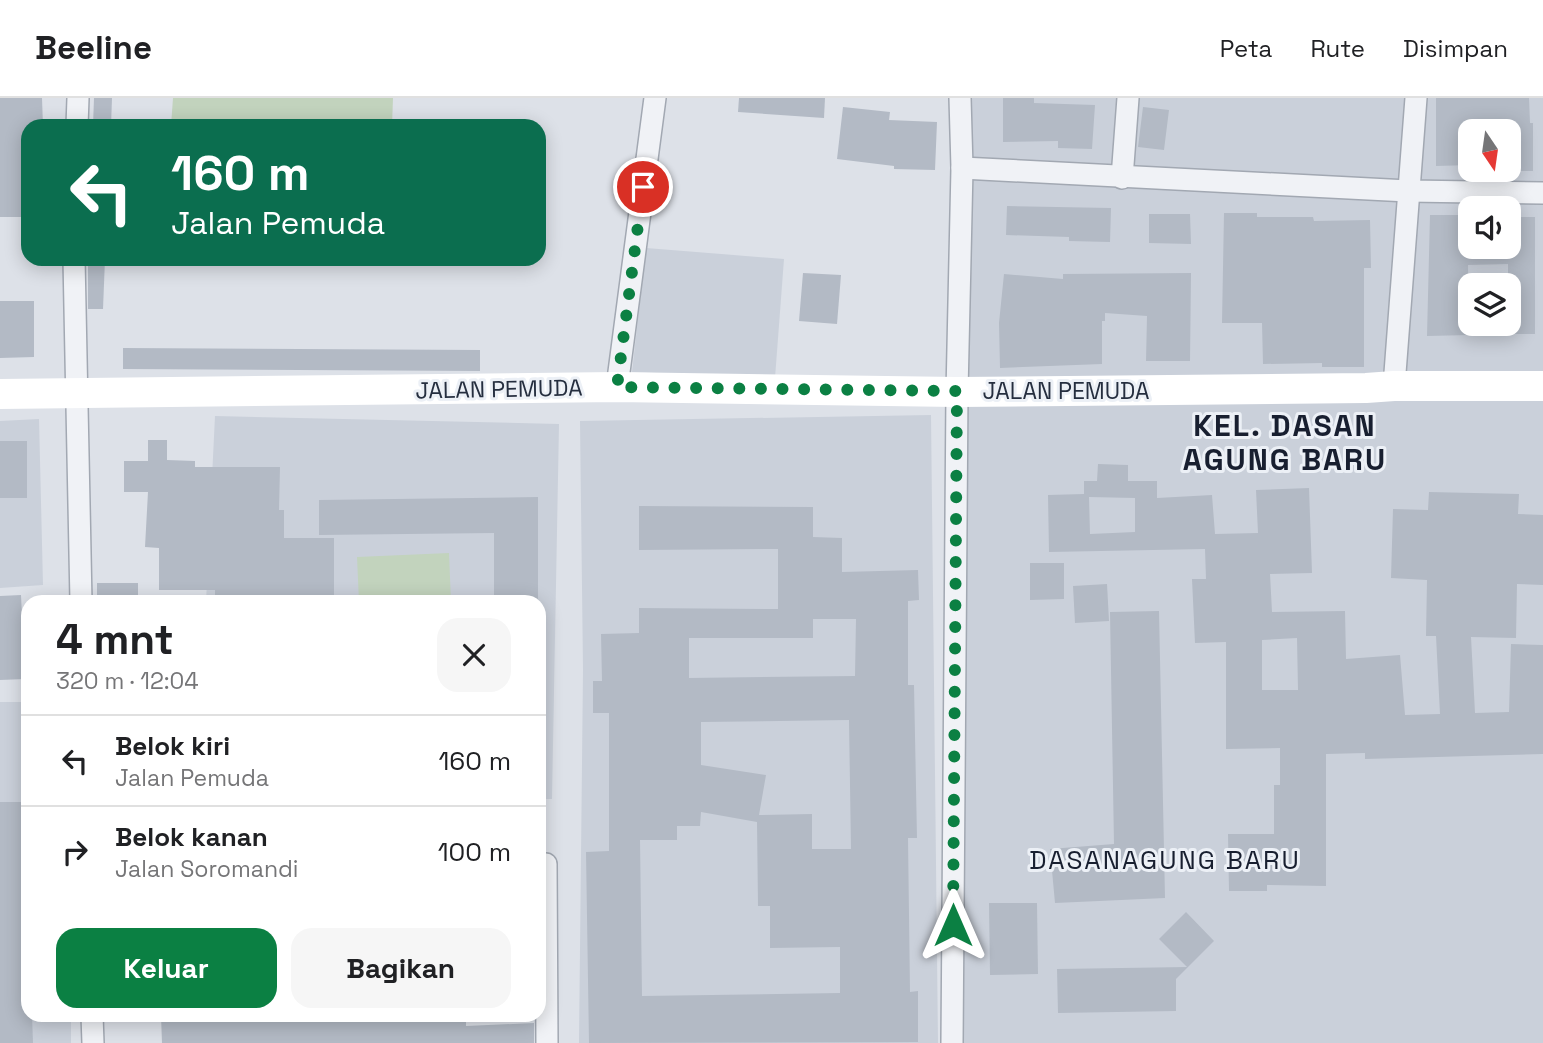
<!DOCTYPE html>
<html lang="id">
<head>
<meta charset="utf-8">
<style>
  :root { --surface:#fff; --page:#f6f6f6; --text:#202124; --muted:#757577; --line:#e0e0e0; --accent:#0b8043 }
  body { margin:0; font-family:"Space Grotesk",sans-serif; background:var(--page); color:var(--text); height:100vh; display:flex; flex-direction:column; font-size:26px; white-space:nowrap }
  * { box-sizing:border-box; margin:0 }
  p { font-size:23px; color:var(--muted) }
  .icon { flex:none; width:38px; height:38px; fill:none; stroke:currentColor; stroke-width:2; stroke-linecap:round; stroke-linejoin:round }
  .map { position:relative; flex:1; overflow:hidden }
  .sheet { position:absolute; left:21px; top:497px; width:525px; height:427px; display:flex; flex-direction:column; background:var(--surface); border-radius:21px; box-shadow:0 4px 18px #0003 }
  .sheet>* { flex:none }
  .hud { position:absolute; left:21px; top:21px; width:525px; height:147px; border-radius:21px; box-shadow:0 4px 18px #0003; background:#0b6e4f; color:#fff; overflow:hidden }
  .needle { width:46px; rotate:167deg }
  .controls { position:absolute; left:1458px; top:21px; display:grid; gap:14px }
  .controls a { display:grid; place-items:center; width:63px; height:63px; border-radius:14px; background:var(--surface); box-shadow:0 4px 18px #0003; font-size:35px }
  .pin { position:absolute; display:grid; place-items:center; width:60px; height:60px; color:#fff; margin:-30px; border:4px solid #fff; border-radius:50%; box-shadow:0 2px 7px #0007 }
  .me { position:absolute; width:77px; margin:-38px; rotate:0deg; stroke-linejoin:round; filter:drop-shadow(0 0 5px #0008) }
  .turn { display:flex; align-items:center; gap:24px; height:147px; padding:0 35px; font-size:32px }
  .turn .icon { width:91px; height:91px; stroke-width:2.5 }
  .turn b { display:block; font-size:49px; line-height:60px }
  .round { display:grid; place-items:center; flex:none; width:74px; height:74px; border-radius:21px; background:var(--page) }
  .head { display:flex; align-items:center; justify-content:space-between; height:119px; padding:0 35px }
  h1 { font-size:42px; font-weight:600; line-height:52px }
  .button { display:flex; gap:14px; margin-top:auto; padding:14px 35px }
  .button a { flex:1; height:80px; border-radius:21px; background:var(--accent); color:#fff; font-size:28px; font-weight:600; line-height:80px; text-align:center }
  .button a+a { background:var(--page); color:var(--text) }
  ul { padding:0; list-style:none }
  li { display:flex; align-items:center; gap:21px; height:91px; padding:0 35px; border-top:2px solid var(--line) }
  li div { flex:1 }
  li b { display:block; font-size:26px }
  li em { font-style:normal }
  header { display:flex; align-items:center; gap:42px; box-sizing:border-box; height:98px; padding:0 35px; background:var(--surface); border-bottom:2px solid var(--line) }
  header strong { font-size:33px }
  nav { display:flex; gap:38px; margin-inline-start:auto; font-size:24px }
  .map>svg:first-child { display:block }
</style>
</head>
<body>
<header>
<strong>Beeline</strong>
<nav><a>Peta</a><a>Rute</a><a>Disimpan</a></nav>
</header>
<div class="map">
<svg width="1543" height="945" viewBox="0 0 1543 945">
  <rect width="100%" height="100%" fill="#dde1e8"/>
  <!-- built -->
  <g fill="#cad0da" fill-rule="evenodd">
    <path d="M967 0H1543V945H955ZM1470 33H1508V72H1470ZM1470 110H1508V149H1470ZM1470 187H1508V226H1470Z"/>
    <path d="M646 150 784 161 775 280 632 274Z"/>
    <path d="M931 317 938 945H579L583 572 580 323Z"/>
    <path d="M215 318 559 326 552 701H539V504H206Z"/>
    <path d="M39 321 43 487 0 490V323Z"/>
    <path d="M0 604H28V917H71V945H0Z"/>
  </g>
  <!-- green -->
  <g fill="#c2d3bd">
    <path d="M173 0H393L392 28H171Z"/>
    <path d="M449 455 451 504H359L357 459Z"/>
  </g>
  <!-- building -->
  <g fill="#b3bac5" fill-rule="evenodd">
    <path d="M0 0H42L43 28H28V119H0Z"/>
    <path d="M94 0H112L111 28H93Z"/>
    <path d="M739 0H825L824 20 738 14Z"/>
    <path d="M1003 0H1034V5L1095 7 1092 51 1058 50V43L1003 44Z"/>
    <path d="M1436 0H1529L1530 25H1533V73H1508V33H1470V67L1436 68Z"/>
    <path d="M843 9 890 14 889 22 937 24 935 72 894 71V68L837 61Z"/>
    <path d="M1143 9 1169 12 1164 52 1138 49Z"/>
    <path d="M1007 108 1111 110 1110 144 1069 143V139L1006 137Z"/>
    <path d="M1224 115H1257V119H1313L1314 123 1370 122 1371 170H1364V269H1322V265L1263 266 1262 225H1222Z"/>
    <path d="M1149 116H1190L1191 146 1149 145Z"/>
    <path d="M1430 117H1470V149H1508V119H1535V236H1508V166L1468 167 1469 237 1427 238Z"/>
    <path d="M88 161H105L103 211H88Z"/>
    <path d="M803 175 841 177 837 226 799 223Z"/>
    <path d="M1191 175 1190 263H1146L1147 218 1105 215V223H1102V266L1000 270 999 225 1004 176 1063 181V176Z"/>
    <path d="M0 203H34V259L0 260Z"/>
    <path d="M123 250 480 252V273L123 271Z"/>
    <path d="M148 342H167V362L195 363V369H280L279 412H284V440H334V504H215V492H159V450L145 449 148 394H124V363H148Z"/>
    <rect x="0" y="343" width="27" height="57"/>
    <path d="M1098 366 1128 367V383H1157V400L1212 397 1215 436 1258 435 1256 392 1309 390 1312 475 1270 476 1272 514 1345 513 1346 561 1400 557 1405 617 1440 616 1436 538H1426L1427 482 1391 480 1393 411 1428 412 1429 394 1519 396 1518 416 1543 417V487L1517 486 1516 540 1471 539 1475 615 1509 614 1511 546 1543 547V656L1365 661V655L1326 656V788L1267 787V793H1229L1228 736H1274V687H1280V650L1226 651V544L1195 545 1192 481H1206L1205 451 1049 454 1048 397 1084 396V383H1097ZM1089 399 1135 400V434L1090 436ZM1297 540 1298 592H1262V542Z"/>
    <path d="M538 399V504H494V435L319 437V402Z"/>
    <path d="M639 408 813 409V439L842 440V474L918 472 919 502 908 503V587H914L917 740H908L910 894 918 893V944L589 945 586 754 609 753V615H593V583H602L601 536 639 535V510L778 511V451L639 452ZM813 521H856L855 578 689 580V540H813ZM849 622 851 751H812V716L759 717 766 677 701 667V624ZM701 714 757 724 758 808H770V850L840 849V895L642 898 640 742H677V728H700Z"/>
    <path d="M1030 465H1064V501L1030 502Z"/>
    <rect x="97" y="485" width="41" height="19"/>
    <path d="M1107 486 1109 523 1075 525 1073 488Z"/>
    <path d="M21 497 25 581 0 582V498Z"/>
    <path d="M1159 513 1165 800 1055 805 1050 751 1114 746 1110 514Z"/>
    <path d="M0 704H28V917H32L33 945H0Z"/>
    <path d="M989 805H1037L1038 876 990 877Z"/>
    <path d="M1186 814 1214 843 1176 881V913L1058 915 1057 871 1187 869 1159 841Z"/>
    <path d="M161 917H466V928L534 925V945H162Z"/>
  </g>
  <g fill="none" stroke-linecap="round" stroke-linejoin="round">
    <!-- street casing -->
    <g stroke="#a2a8b2" stroke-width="24">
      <g id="street">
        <path d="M77 28 78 0"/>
        <path d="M962 70 1408 93 1543 95"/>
        <path d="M1122 80 1128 0"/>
        <path d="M74 161 81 504"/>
        <path d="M1394 288 1416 0"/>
        <path d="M617 289 655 0"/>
        <path d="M546 766 547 945"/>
        <path d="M92 917 93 945"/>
        <path d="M952 945 957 294 962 70 960 0"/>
      </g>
    </g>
    <!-- street -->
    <use href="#street" stroke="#f0f2f6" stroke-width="21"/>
    <!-- secondary -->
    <path stroke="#fff" stroke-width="30" d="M0 296 617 289 957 294 1366 290 1394 288H1543"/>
  </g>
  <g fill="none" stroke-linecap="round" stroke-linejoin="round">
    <!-- route -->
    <path stroke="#0b8043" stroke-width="12" stroke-dasharray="0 21.6" d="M643 89 617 289 957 293 953 827"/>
  </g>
  <g text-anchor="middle" stroke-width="6" stroke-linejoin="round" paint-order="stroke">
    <!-- street labels -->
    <g font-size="23" fill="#252e3f" stroke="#ecf0f6">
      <text transform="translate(499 291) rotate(-1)" y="8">JALAN PEMUDA</text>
      <text x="1066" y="301">JALAN PEMUDA</text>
    </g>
    <!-- quarter labels -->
    <g font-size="26" letter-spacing="2" fill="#181f30" stroke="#ecf0f6">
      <text x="1165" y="771">DASANAGUNG BARU</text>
    </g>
    <!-- district labels -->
    <g font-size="30" font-weight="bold" letter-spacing="2" fill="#181f30" stroke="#ecf0f6">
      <text x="1285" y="338">KEL. DASAN<tspan x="1285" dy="34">AGUNG BARU</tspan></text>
    </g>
  </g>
</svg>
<div class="controls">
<a><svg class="needle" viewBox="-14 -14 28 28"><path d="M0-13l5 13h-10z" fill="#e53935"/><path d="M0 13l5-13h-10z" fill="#757577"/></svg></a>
<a><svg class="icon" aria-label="sound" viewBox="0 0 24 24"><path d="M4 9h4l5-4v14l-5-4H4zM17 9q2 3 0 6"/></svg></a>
<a><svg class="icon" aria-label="layers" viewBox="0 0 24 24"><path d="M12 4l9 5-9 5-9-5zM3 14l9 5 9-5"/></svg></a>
</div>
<div class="pin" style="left:643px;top:89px;background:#d93025"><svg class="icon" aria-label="arrive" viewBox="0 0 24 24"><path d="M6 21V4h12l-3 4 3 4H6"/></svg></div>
<svg class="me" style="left:953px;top:827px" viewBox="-20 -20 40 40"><path d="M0-17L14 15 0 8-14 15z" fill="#0b8043" stroke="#fff" stroke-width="4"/></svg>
<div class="hud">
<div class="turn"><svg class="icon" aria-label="left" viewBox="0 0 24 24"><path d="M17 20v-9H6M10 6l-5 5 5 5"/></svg><div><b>160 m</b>Jalan Pemuda</div></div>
</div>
<section class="sheet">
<div class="head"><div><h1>4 mnt</h1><p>320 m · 12:04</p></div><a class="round"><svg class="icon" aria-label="close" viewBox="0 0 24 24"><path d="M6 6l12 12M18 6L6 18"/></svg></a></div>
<ul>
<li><svg class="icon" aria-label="left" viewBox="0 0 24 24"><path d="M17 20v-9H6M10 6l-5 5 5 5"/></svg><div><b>Belok kiri</b><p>Jalan Pemuda</p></div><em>160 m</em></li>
<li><svg class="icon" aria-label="right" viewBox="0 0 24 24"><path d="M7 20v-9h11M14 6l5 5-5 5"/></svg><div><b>Belok kanan</b><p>Jalan Soromandi</p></div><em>100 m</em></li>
</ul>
<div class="button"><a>Keluar</a><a>Bagikan</a></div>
</section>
</div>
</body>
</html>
